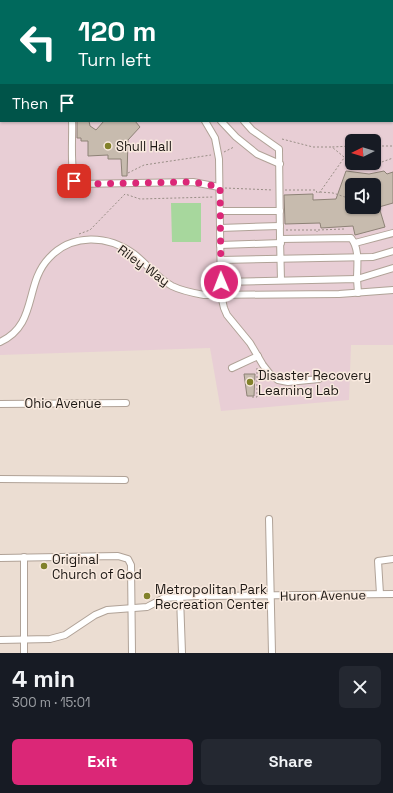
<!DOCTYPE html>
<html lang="en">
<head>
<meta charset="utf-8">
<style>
  :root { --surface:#171b24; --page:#242831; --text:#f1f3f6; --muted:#9ea1a6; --accent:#db2777 }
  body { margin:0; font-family:"Space Grotesk",sans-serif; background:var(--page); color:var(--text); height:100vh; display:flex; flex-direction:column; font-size:15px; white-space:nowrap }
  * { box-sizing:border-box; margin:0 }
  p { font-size:13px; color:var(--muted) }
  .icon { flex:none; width:22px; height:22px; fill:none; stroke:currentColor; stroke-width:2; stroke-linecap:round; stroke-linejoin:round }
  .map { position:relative; height:653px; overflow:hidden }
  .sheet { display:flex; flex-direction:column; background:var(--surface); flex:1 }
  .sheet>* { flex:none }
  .guide { position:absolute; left:0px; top:0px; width:393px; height:122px; box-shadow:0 1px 3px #0004; background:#00695c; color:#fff; overflow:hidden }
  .needle { width:26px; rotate:265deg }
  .buttons { position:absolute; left:345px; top:134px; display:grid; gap:8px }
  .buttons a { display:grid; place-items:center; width:36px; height:36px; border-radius:6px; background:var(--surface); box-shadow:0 1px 3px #0004; font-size:20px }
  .pin { position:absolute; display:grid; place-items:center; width:34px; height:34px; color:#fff; margin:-17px; border-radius:8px; box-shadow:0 2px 6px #0006 }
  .me { position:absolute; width:44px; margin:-22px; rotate:359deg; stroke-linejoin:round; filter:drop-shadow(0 0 3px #0008) }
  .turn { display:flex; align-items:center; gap:14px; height:84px; padding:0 12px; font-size:18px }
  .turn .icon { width:52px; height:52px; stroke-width:2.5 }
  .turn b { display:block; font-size:28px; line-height:34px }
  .then { display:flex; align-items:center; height:38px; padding:0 12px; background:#0003; gap:8px; font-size:15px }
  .round { display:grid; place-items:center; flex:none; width:42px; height:42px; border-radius:6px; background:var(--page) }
  .head { display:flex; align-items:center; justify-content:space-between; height:68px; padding:0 12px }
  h1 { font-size:24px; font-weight:700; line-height:30px }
  .button { display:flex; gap:8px; margin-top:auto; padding:8px 12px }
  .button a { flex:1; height:46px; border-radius:6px; background:var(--accent); color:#fff; font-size:16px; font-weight:700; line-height:46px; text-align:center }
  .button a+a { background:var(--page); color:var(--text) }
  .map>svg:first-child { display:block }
</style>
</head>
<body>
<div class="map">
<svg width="393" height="653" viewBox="0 0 393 653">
  <rect width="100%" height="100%" fill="#ebddd2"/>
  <!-- education -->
  <path fill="#e8ced5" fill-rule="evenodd" d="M0 0 271 1H1V121H392L393 6V345H351L349 400 221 411 210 348 0 355ZM352 141H374V163H352ZM352 185H374V207H352Z"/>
  <!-- green -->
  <path fill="#a7d79d" d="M171 203H201V242H172Z"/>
  <!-- building -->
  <g fill="#c7bbae" stroke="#8d8276" fill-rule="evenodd">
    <path d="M77 121H89L90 126 96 130 104 121H135L140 127 128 140 127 176H122L121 159H108V155L88 156V141H81V138H77Z"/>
    <path d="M346 171 369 174 384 171 387 174 393 172V203L379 207 385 227 355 235 353 226 321 228 320 223 285 224 284 195 313 194V200L336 199ZM352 185H374V207H352Z"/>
    <path d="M244 374H255L254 396H247Z"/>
  </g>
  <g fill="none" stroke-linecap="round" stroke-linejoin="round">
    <!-- minor casing -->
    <g stroke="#b0a297" stroke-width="8">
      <g id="minor">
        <path d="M31 0 35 1"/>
        <path d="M195 0V1"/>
        <path d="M220 0 221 1"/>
        <path d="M18 1V0"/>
        <path d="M55 1V0"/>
        <path d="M392 9H393"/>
        <path d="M0 16H1"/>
        <path d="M392 22H393"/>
        <path d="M72 121C73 134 69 175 77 184L193 182 219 187"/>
        <path d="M205 121 215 138 219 159 221 295 224 308 227 315 250 343 263 365 270 374 278 380 288 382 319 379"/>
        <path d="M221 121 236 137 257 154 280 164"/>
        <path d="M244 121 252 130 279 149 280 239"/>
        <path d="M220 211H280"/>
        <path d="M220 228 280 226"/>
        <path d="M355 243 393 233"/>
        <path d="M220 245 281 243"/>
        <path d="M221 260 373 257 393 251"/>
        <path d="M281 280 280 239 351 238C360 249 357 266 357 279L393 268"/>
        <path d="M221 282 357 279 358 293"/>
        <path d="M0 342C38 325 24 284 49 258 72 233 108 235 134 254 147 264 157 278 172 286 182 291 193 293 204 295L339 294 393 290"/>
        <path d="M232 368 258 356"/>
        <path d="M0 404 126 403"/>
        <path d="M0 479 125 480"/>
        <path d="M269 519 272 653"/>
        <path d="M0 558 118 556 128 559 131 565 132 653"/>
        <path d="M380 594 378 561 393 559"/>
        <path d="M180 597 182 653"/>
        <path d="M0 640 50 639 65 635 95 615 107 610 147 607 164 598 196 596 393 594"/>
        <path d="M24 653V557"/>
      </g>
    </g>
    <!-- path -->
    <g stroke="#998e86" stroke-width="1" stroke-dasharray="2 2" stroke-linecap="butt">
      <path d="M392 83 393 84"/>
      <path d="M282 139 313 147H332"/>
      <path d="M374 146H393"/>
      <path d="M224 152 234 147"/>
      <path d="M344 157 332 147 352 146"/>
      <path d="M358 163H379L393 158"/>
      <path d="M128 173 144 165 211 155"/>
      <path d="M225 188 273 190"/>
      <path d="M285 190H316L317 193 320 192 344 158 352 160"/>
      <path d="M320 192 333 193 345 197"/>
      <path d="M286 230H317V232"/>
      <path d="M318 230 344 229"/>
      <path d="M79 234 90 230 125 194 140 199 213 197"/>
      <path d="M252 397H257V366"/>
    </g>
    <!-- minor -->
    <use href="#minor" stroke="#fff" stroke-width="6"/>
  </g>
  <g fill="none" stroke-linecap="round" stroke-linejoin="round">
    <!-- route -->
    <path stroke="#db2777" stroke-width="7" stroke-dasharray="0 12.6" d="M74 181 77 184 193 182 220 187 221 282"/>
  </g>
  <!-- markers -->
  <g fill="#81812a" stroke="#f9eadf" stroke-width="1.5">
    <circle cx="108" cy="146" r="4"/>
    <circle cx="250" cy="382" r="4"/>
    <circle cx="44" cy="566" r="4"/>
    <circle cx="147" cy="596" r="4"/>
  </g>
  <g text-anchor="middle" stroke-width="3" stroke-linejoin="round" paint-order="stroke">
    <!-- poi labels -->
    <g font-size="13" fill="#1d1814" stroke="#f9eadf" text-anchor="start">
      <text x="116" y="151">Shull Hall</text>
      <text x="258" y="380">Disaster Recovery<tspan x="258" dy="15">Learning Lab</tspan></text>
      <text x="52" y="564">Original<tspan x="52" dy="15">Church of God</tspan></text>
      <text x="155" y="594">Metropolitan Park<tspan x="155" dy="15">Recreation Center</tspan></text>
    </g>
    <!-- street labels -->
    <g font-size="13" fill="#1d1814" stroke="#f9eadf">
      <text transform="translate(144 265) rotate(36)" y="5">Riley Way</text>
      <text x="63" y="408">Ohio Avenue</text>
      <text transform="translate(323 595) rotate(-1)" y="5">Huron Avenue</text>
    </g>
  </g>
</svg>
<div class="buttons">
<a><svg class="needle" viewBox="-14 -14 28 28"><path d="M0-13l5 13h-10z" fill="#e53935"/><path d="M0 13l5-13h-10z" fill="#9ea1a6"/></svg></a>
<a><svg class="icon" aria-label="sound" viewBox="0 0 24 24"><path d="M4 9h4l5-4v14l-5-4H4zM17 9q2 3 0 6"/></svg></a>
</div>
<div class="pin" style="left:74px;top:181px;background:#d93025"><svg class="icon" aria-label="arrive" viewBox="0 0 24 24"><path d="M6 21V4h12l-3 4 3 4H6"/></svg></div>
<svg class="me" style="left:221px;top:282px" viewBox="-20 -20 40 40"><circle r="17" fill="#db2777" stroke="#fff" stroke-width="3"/><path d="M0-11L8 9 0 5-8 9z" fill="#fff"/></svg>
<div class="guide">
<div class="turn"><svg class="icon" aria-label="left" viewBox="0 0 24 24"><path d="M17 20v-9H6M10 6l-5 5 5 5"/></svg><div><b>120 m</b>Turn left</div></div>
<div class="then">Then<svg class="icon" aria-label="arrive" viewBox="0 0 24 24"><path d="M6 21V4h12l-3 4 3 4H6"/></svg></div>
</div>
</div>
<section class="sheet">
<div class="head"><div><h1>4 min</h1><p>300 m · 15:01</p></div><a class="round"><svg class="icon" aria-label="close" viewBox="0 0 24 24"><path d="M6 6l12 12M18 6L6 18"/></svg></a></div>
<div class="button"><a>Exit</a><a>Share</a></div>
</section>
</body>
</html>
